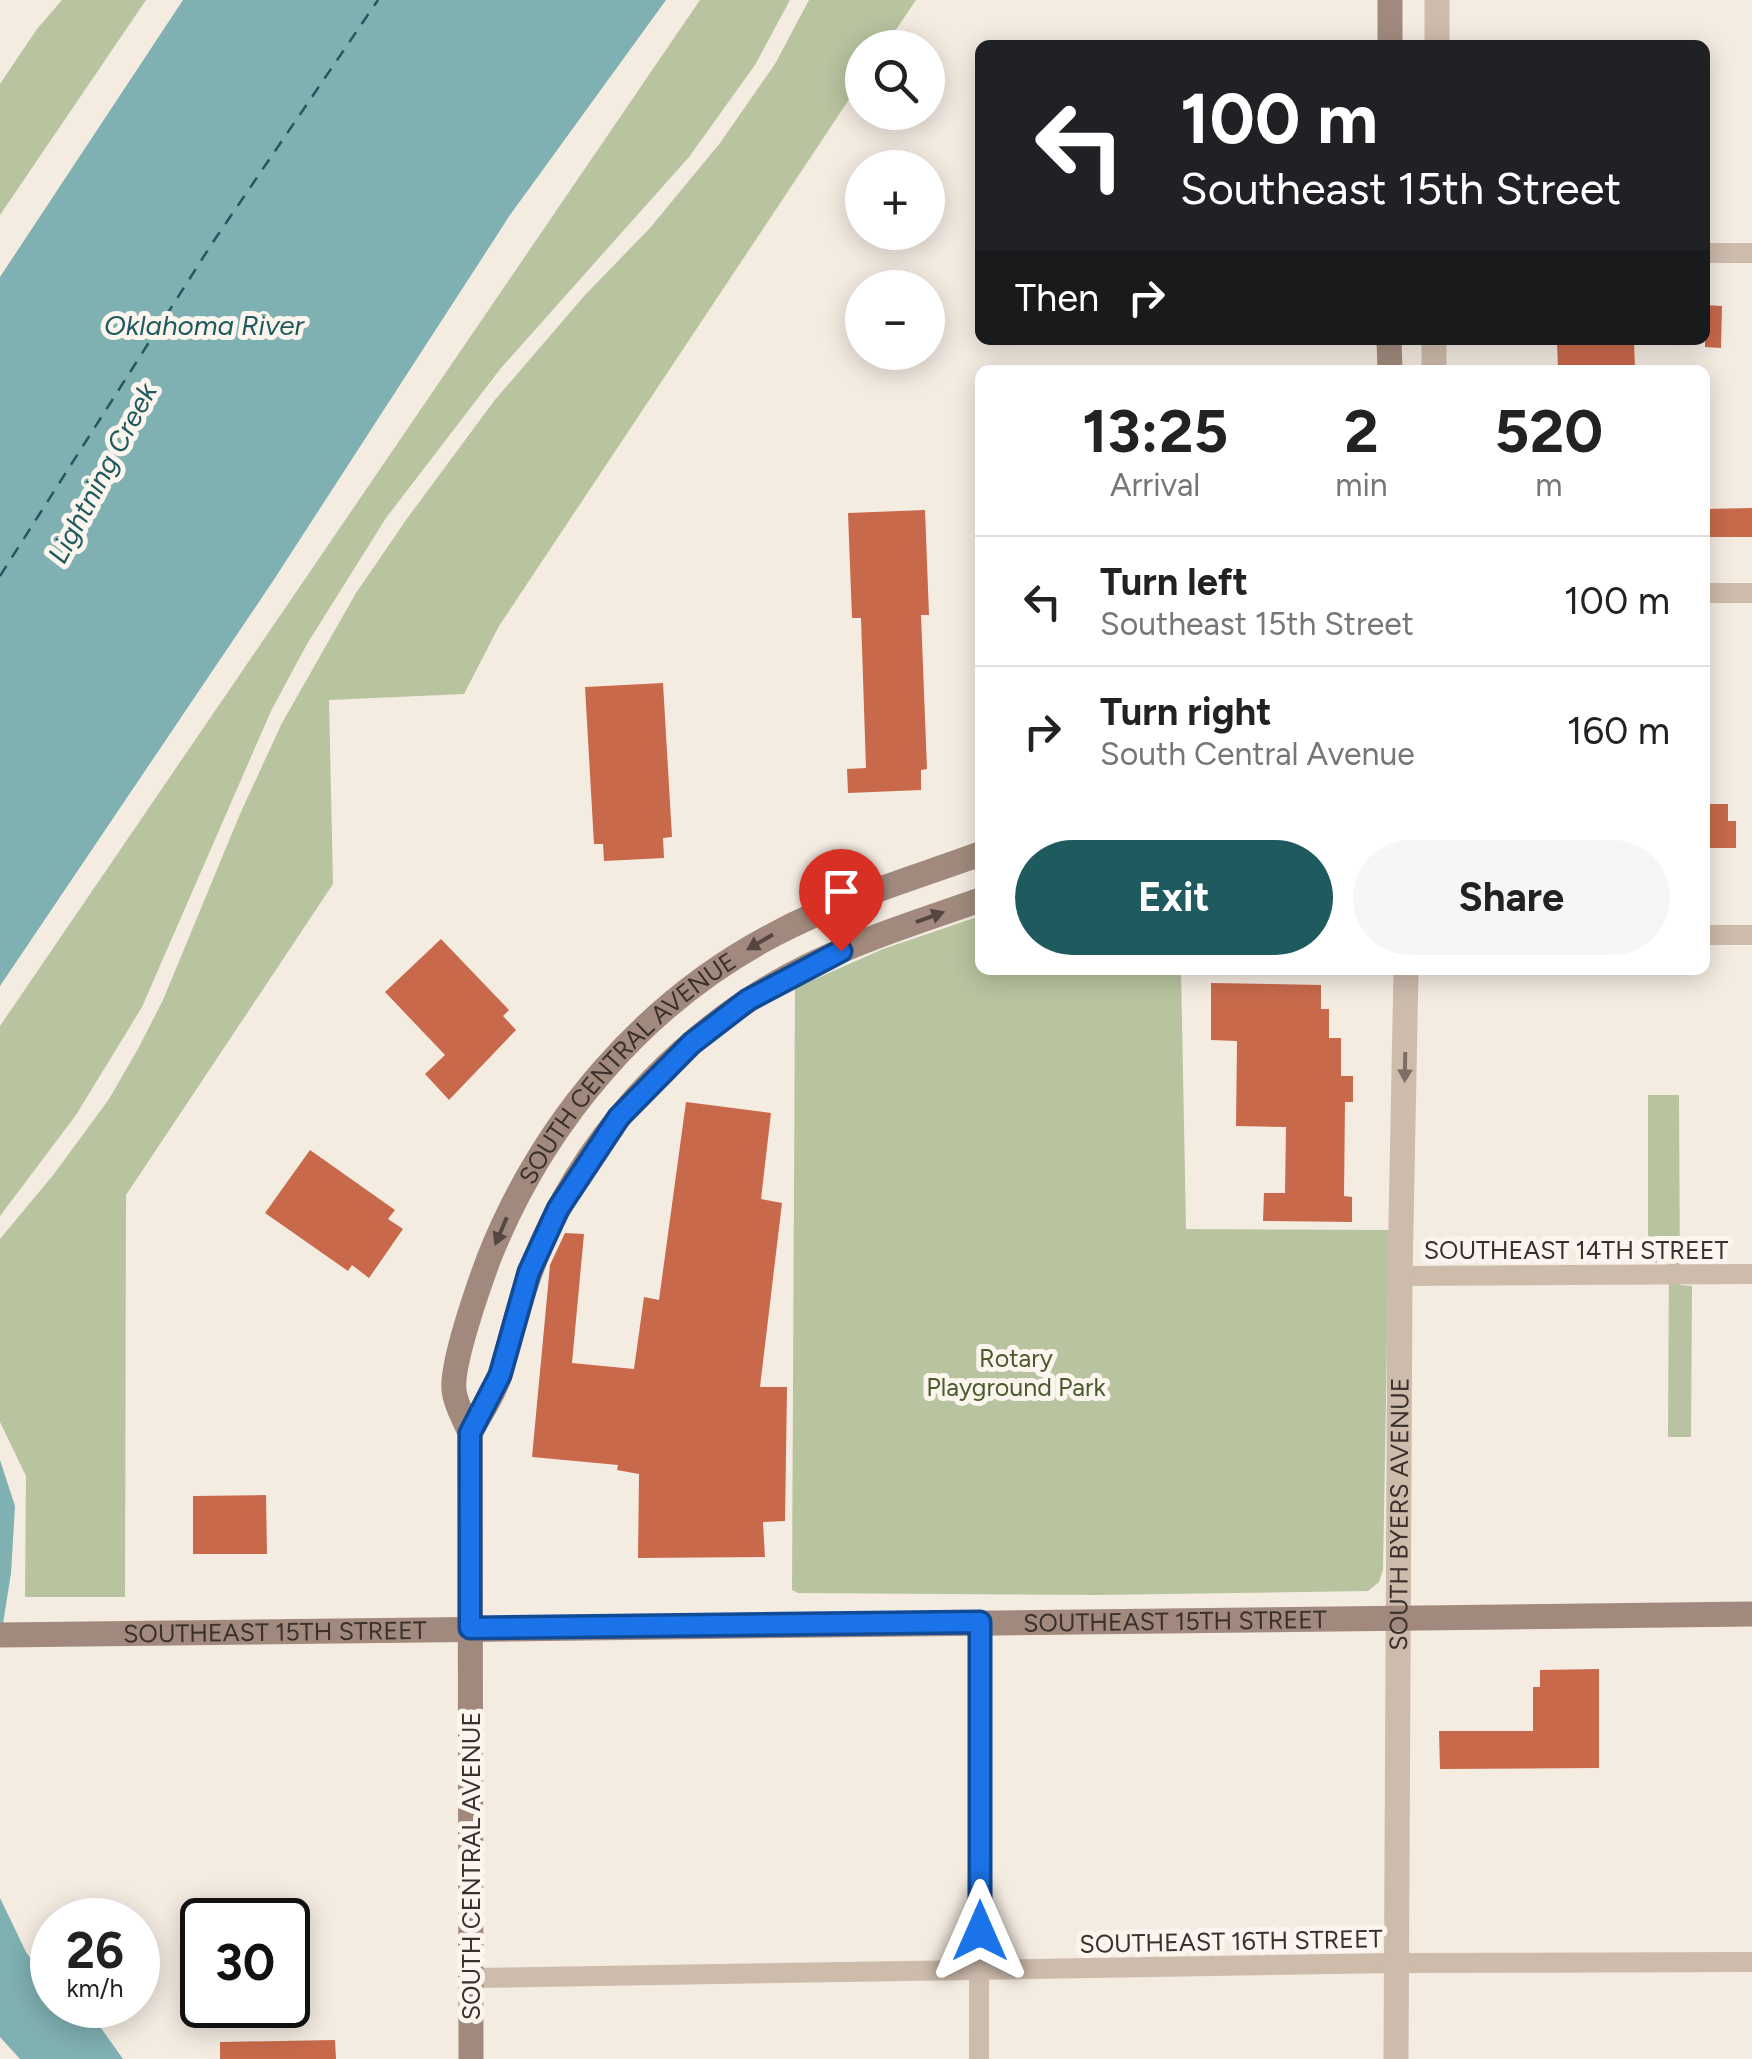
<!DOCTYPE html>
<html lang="en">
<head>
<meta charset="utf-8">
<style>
  :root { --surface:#fff; --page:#f6f6f6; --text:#222; --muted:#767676; --line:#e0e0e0; --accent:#1f5a5e }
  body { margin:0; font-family:Figtree,sans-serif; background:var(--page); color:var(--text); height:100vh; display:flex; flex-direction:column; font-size:38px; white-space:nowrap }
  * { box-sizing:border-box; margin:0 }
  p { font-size:32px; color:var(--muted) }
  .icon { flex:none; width:55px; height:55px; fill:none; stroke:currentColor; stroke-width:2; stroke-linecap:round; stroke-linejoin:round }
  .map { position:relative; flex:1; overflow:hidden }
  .panel { position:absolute; left:975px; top:365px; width:735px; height:610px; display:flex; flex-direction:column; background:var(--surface); border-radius:15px; box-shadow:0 5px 25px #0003 }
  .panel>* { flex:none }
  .banner { position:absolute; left:975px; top:40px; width:735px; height:305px; border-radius:15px; box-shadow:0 5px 25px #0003; background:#202124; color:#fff; overflow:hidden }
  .tools { position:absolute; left:845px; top:30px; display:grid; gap:20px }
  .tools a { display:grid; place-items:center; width:100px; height:100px; border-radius:50%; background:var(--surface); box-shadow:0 5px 25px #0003; font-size:50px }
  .speed { position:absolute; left:30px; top:1898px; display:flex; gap:20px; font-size:50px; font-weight:700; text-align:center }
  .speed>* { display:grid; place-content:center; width:130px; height:130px; border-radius:50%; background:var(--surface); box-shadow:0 5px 25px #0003; line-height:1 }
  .speed small { font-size:25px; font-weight:400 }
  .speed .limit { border:5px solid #111; border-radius:15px; background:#fff; color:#111 }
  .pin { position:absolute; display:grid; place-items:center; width:85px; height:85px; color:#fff; margin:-102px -42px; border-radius:50% 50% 50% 0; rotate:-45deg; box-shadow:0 0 10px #0007 }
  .pin .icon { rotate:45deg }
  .me { position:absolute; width:110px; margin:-55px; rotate:0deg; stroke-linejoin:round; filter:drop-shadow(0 0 8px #0008) }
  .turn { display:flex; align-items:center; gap:35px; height:210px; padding:0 40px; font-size:45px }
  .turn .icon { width:130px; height:130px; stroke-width:2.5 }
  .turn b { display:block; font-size:70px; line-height:85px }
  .then { display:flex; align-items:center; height:95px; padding:0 40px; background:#0003; gap:20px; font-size:38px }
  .eta { display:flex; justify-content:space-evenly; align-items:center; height:170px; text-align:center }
  .eta b { font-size:60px; font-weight:700; line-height:70px }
  .primary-button { display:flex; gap:20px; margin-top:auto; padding:20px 40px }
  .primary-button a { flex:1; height:115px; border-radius:60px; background:var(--accent); color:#fff; font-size:40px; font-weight:700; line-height:115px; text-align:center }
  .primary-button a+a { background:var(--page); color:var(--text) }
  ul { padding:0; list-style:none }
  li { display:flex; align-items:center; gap:30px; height:130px; padding:0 40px; border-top:2px solid var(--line) }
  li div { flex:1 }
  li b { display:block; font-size:38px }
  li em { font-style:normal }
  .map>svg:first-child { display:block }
</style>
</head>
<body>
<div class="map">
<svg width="1752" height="2059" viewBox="0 0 1752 2059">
  <rect width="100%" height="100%" fill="#f4ebe1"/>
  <!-- green -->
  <g fill="#b8c4a0">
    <path d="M62 0H146L0 215V84L37 29Z"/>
    <path d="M700 0H790L755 65 689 157 501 368 386 518 307 644 271 711 142 1007 76 1115 0 1216V1026Z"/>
    <path d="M809 0H916L884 47 862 48V80L499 626 464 694 329 700 333 884 126 1195 125 1597H25L26 1476 0 1422V1239L54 1174 109 1099 139 1047 163 1000 240 814 282 723 356 593 406 520 494 401 585 295 650 228 720 143 775 64Z"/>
    <path d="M980 916V970H1181L1186 1229 1389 1230 1383 1570 1379 1582 1368 1591 1097 1595 798 1593 792 1590 795 988 883 949Z"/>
    <path d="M1648 1095H1679L1680 1285 1692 1286 1691 1437H1668L1669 1263 1648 1262Z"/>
  </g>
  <!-- water -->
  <g fill="#7fb0b2">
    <path d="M183 0H666L510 215 273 581 0 986V277Z"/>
    <path d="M0 1460 15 1506 11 1573 0 1643Z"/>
    <path d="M0 1898 26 1952 52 1987V2005H73L101 2028 123 2059H20L0 2037Z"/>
  </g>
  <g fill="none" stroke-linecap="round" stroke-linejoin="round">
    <!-- ferry -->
    <path stroke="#1f5a5e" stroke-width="2.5" stroke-dasharray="12 10" stroke-linecap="butt" d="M0 576 213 242 378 0"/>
  </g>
  <!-- building -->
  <g fill="#c8694b">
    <path d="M1705 305 1722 306 1721 348 1705 347Z"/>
    <path d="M1557 340H1634L1635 370H1558Z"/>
    <path d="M1752 508V537H1705V509Z"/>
    <path d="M925 510 929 615H921L927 769 921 770V790L848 793 847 769 866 768 861 618H852L848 513Z"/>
    <path d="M663 683 672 837 663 838 664 858 604 861 603 844H594L585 687Z"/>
    <path d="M1710 804H1728V821H1736V848H1707Z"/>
    <path d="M441 939 509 1010 503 1016 516 1030 449 1100 425 1074 445 1055 385 992Z"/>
    <path d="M1211 983 1321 985V1009H1329V1038H1341V1076H1353V1102H1345L1344 1196 1352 1197V1222L1263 1221 1264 1193H1285L1286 1127 1236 1126 1237 1041 1211 1040Z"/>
    <path d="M686 1102 771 1113 761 1199 782 1203 760 1387H787L785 1521 763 1522 765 1557 638 1558 639 1474 617 1470 618 1465 532 1457 550 1265 557 1250 565 1233 584 1234 572 1363 634 1369 644 1297 659 1300Z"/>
    <path d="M310 1150 395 1210 388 1219 403 1229 369 1278 352 1265 348 1271 265 1213Z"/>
    <path d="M266 1495 267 1554H193V1496Z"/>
    <path d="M1599 1669V1768L1440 1769 1439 1731H1533V1687H1540V1670Z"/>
    <path d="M335 2040 336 2059H220V2042Z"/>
  </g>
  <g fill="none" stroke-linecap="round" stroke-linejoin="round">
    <!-- minor -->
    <g stroke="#cdbbac" stroke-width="20">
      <path d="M1705 253H1752"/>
      <path d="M1705 593H1752"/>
      <path d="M1705 935H1752"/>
      <path d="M1400 1276 1752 1274"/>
      <path d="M472 1978 1396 1963 1752 1962"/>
      <path d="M979 2059 980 1622"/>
    </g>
    <!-- tertiary -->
    <g stroke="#cdbbac" stroke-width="25">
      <path d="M1437 45V0"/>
      <path d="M1434 370V340"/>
      <path id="s1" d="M1396 2059 1400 1276 1406 970"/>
    </g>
    <!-- secondary -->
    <g stroke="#a18a7d" stroke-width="25">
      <path d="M1390 45V0"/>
      <path d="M1389 340 1390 370"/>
      <path d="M470 1433C480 1414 495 1393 501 1372 514 1328 523 1285 542 1243 595 1123 693 1022 810 965 865 938 923 920 980 900"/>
      <path id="s2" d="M0 1635 1752 1614"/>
      <path id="s3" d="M471 2059 470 1433C465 1420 455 1404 454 1390 451 1364 479 1285 489 1258 543 1122 644 1002 775 934 839 900 911 879 980 854"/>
    </g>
  </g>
  <!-- one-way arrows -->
  <defs><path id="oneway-solid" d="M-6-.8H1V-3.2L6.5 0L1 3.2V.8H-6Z" transform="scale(2.5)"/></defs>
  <g fill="#544640">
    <use href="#oneway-solid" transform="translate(930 917) rotate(-20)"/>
    <use href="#oneway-solid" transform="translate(760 942) rotate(150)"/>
    <use href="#oneway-solid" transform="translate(501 1231) rotate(113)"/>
  </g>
  <use fill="#7d6f65" href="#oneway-solid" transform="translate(1405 1067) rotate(91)"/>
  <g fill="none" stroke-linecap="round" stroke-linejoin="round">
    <!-- route casing -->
    <g stroke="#114b97" stroke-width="25">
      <path id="route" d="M841 951 748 1000 692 1043 619 1117 558 1209 529 1272 500 1375 470 1433V1628L980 1622V1931"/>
    </g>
    <!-- route -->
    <use href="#route" stroke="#1a73e8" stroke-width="18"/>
  </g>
  <g text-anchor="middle" stroke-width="10" stroke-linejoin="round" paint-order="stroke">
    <!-- street labels -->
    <g font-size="25" fill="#3b302b" stroke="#fbf5ee">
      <text dy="9" stroke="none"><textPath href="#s3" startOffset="1048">SOUTH CENTRAL AVENUE</textPath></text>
      <text x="1576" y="1259">SOUTHEAST 14TH STREET</text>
      <text dy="9" stroke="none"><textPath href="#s1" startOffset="545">SOUTH BYERS AVENUE</textPath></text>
      <text dy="9" stroke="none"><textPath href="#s2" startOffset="1175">SOUTHEAST 15TH STREET</textPath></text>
      <text dy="9" stroke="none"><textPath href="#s2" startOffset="275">SOUTHEAST 15TH STREET</textPath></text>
      <text transform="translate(471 1866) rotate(-90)" y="9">SOUTH CENTRAL AVENUE</text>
      <text transform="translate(1231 1941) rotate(-1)" y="9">SOUTHEAST 16TH STREET</text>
    </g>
    <!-- park labels -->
    <g font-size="25" fill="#4a5a2e" stroke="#fbf5ee">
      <text x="1016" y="1367">Rotary<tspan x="1016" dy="29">Playground Park</tspan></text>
    </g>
    <!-- water labels -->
    <g font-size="28" font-style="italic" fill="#1f5a5e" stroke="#fbf5ee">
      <text x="204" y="335">Oklahoma River</text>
      <text transform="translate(102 473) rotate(-62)" y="10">Lightning Creek</text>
    </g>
  </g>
</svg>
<div class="tools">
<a><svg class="icon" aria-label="search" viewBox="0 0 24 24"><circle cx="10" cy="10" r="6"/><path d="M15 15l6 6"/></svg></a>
<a>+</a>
<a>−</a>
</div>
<div class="speed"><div>26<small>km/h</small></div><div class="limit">30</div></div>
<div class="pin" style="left:841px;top:951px;background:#d93025"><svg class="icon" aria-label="arrive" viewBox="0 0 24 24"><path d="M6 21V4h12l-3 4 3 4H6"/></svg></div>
<svg class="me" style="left:980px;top:1931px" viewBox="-20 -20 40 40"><path d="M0-17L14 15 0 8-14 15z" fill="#1a73e8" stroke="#fff" stroke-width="4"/></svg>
<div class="banner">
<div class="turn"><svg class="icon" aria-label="left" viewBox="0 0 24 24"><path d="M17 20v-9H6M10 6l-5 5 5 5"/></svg><div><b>100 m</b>Southeast 15th Street</div></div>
<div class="then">Then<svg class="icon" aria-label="right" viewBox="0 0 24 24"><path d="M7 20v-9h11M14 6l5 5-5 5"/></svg></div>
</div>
<section class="panel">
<div class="eta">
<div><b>13:25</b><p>Arrival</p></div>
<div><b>2</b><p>min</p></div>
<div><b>520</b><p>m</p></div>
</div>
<ul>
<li><svg class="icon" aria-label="left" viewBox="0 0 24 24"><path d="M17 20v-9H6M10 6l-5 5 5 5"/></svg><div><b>Turn left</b><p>Southeast 15th Street</p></div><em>100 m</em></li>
<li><svg class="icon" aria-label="right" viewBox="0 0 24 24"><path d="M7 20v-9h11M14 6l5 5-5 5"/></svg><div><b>Turn right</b><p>South Central Avenue</p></div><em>160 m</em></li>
</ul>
<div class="primary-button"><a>Exit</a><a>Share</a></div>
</section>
</div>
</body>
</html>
